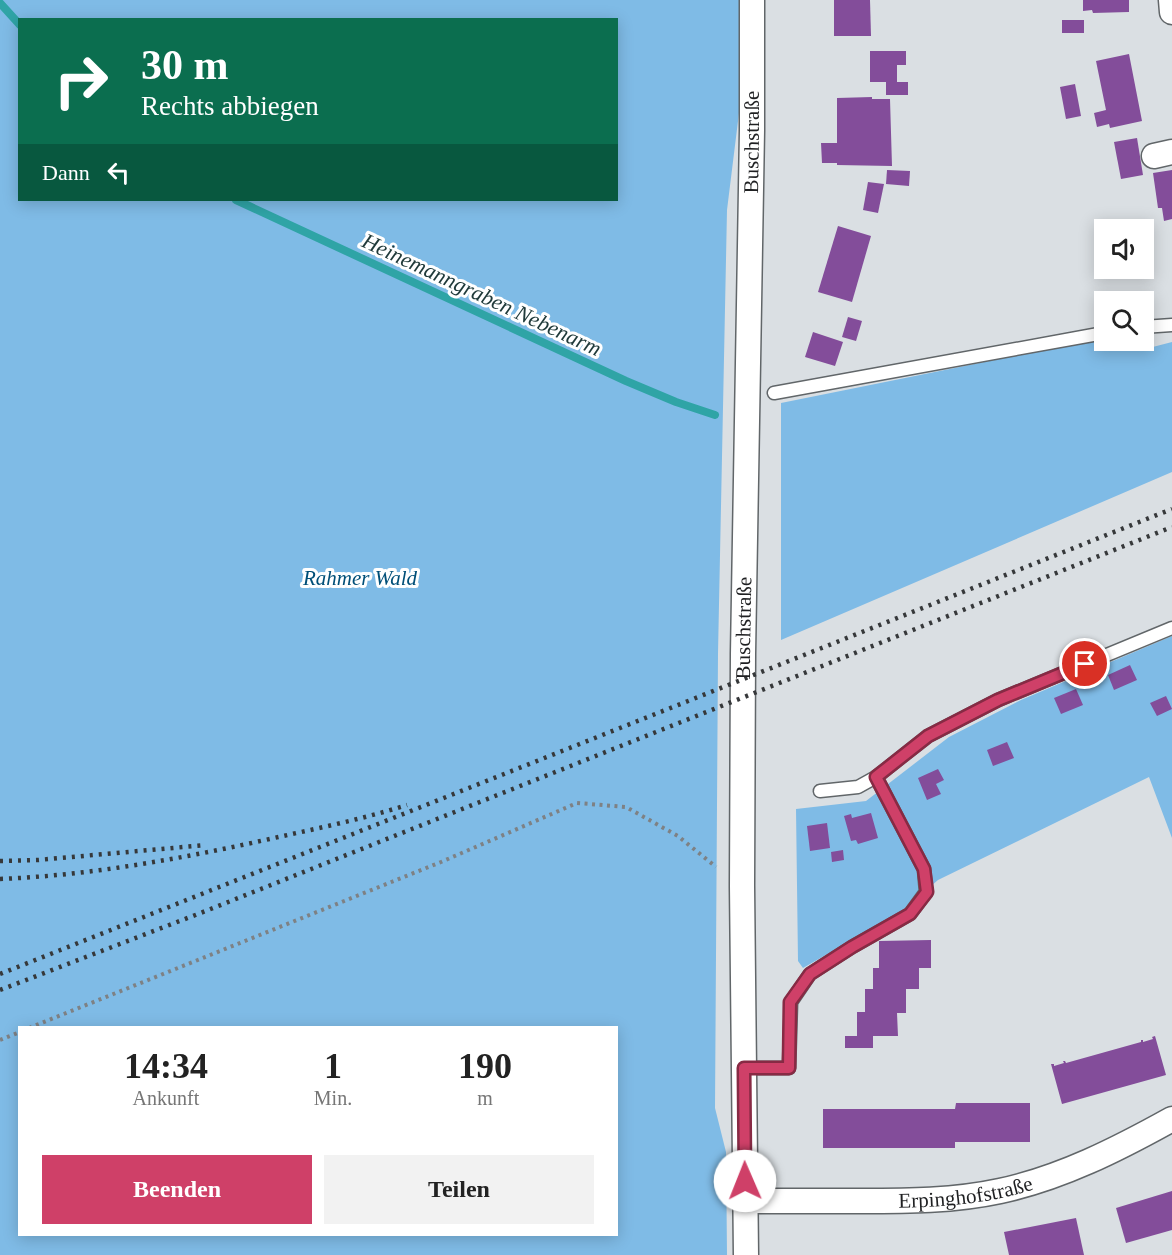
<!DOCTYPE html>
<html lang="de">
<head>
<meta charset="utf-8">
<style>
  :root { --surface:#fff; --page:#f2f2f2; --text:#222; --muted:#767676; --accent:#cf4068 }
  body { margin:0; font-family:Georgia,serif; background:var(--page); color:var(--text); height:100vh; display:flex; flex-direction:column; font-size:22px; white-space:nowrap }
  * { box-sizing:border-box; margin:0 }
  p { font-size:20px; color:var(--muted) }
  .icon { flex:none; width:33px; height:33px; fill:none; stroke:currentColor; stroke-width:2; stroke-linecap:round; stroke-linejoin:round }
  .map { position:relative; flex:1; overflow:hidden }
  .side { position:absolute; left:18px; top:1026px; width:600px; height:210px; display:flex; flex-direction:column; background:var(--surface); border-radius:0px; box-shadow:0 3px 15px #0003 }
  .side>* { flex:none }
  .banner { position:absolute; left:18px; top:18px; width:600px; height:183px; border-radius:0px; box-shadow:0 3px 15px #0003; background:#0b6e4f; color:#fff; overflow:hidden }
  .tools { position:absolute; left:1094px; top:219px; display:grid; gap:12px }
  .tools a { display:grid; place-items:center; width:60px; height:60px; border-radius:0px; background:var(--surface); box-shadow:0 3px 15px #0003; font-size:30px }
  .pin { position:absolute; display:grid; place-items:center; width:51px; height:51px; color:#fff; margin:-26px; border:3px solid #fff; border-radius:50%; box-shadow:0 2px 6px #0007 }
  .me { position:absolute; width:66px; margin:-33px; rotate:359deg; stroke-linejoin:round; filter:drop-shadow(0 0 4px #0008) }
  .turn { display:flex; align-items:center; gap:21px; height:126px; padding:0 24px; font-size:27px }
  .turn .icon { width:78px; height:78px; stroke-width:2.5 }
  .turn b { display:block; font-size:42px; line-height:51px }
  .then { display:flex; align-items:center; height:57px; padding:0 24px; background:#0003; gap:12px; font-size:22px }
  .eta { display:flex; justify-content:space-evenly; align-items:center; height:102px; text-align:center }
  .eta b { font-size:36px; font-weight:600; line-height:42px }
  .primary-button { display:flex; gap:12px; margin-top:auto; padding:12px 24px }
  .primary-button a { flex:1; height:69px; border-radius:0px; background:var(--accent); color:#fff; font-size:24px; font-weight:600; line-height:69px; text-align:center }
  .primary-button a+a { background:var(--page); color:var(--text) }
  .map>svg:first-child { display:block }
</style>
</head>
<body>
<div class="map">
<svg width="1172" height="1255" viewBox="0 0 1172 1255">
  <rect width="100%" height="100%" fill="#dadfe3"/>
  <!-- green -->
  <g fill="#7fbbe6" fill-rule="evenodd">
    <path d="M0 0H739V113L727 210 718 654 715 1108 726 1152 727 1255H0ZM20 20H616V200H20ZM20 1028H616V1234H20Z"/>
    <path d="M1104 338V340H1143V339L1145 349 1172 342V472L781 640V403Z"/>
    <path d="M1172 636V838L1149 777 938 880 901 912 803 968 798 961 796 809 866 801 949 737 1021 700Z"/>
  </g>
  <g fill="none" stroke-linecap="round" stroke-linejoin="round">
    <!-- stream -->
    <g stroke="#2fa4a6" stroke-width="8">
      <path d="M0 3 20 25"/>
      <path d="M236 200 626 381 676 402 715 415"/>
    </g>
  </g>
  <!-- building -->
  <g fill="#834d9a">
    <path d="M834 0H870L871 36H834Z"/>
    <path d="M1083 0H1129V12L1093 13 1092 10 1083 11Z"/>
    <rect x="1062" y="20" width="22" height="13"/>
    <path d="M870 51H906V65H897V82H908V95H886V82H870Z"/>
    <path d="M1129 54 1142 121 1110 128 1109 124 1097 127 1094 113 1106 110 1096 61Z"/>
    <path d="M1075 84 1081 116 1066 119 1060 87Z"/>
    <path d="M872 97V99H890L892 166 837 165V163H822L821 143H837V98Z"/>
    <path d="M1137 138 1143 175 1121 179 1114 142Z"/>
    <path d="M887 170 910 171 909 186 886 184Z"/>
    <path d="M1172 170V219L1164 221 1162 208H1158L1153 173Z"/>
    <path d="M868 182 884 184 878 213 863 210Z"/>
    <path d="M838 226 871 236 852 302 818 292Z"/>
    <path d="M848 317 862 321 856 341 842 337Z"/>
    <path d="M813 332 843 342 835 366 805 357Z"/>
    <path d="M1130 665 1137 680 1114 690 1108 675Z"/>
    <path d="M1076 689 1083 705 1061 714 1054 698Z"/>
    <path d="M1166 696 1172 709 1157 716 1150 703Z"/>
    <path d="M1007 742 1014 758 993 766 987 750Z"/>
    <path d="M938 769 944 780 936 784 941 794 927 800 918 778Z"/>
    <path d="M871 813 878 838 858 844 856 840 851 841 844 816 851 814 852 818Z"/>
    <path d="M827 823 830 848 810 851 807 826Z"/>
    <path d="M843 850 844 860 832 862 831 852Z"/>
    <path d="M931 940V968H919V989H906V1013H897L898 1036H873V1048H845V1036H857V1012H865V989H873V968H879V941Z"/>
    <path d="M1155 1036 1166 1075 1062 1104 1051 1064H1054V1066L1064 1063 1063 1061H1065L1066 1063 1141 1042V1040H1143V1042L1153 1039 1152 1037Z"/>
    <path d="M956 1103H1030V1142H955V1148H823V1109H955Z"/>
    <path d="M1172 1191V1230L1126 1243 1116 1208Z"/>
    <path d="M1076 1218 1084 1255H1009L1004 1232Z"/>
  </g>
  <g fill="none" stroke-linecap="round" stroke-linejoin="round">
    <!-- service casing -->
    <g stroke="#616669" stroke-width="15">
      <g id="service">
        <path d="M1143 327 1172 325"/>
        <path d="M774 393 1104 333"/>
        <path d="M820 791 858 787 876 777"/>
        <path d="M744 1068H789L791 1002 810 974 852 947 910 914 926 892 924 869 876 777 928 736 998 700 1172 628"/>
      </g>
    </g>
    <!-- minor casing -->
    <g stroke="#616669" stroke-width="27">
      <g id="minor">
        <path d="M1171 0 1172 12"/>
        <path d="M1154 156 1172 152"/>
        <path id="s1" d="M746 1201C784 1201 822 1201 860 1201 907 1201 954 1201 1000 1191 1061 1178 1118 1149 1172 1119"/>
        <path id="s2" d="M746 1255 742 886 743 654 752 130V0"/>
      </g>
    </g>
    <!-- path -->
    <g stroke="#7e8184" stroke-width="4" stroke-dasharray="3 4.5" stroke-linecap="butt">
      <path d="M29 1028 441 862 577 803 626 807 678 836 716 867"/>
      <path d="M0 1040 20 1032"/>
    </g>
    <!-- service -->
    <use href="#service" stroke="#fff" stroke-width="12"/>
    <!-- minor -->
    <use href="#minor" stroke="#fff" stroke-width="24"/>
    <!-- rail -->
    <g stroke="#36383a" stroke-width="4.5" stroke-dasharray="3 6" stroke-linecap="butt">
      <path d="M0 861 38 860 206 845"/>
      <path d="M0 879C96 875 190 857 283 836 324 827 366 818 407 805"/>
      <path d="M0 974 1172 509"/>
      <path d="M0 990 198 914 1172 527"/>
    </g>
  </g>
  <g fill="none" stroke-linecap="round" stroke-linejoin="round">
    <!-- route casing -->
    <g stroke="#872a44" stroke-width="15">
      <path id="route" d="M745 1181 744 1068H789L790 1002 810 974 852 947 910 914 927 892 924 869 876 777 928 736 998 700 1085 664"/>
    </g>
    <!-- route -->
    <use href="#route" stroke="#cf4068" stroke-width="10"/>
  </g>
  <g text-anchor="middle" stroke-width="6" stroke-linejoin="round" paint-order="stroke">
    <!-- street labels -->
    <g font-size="21" fill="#1f2022" stroke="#fff">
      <text dy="7" stroke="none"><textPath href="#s2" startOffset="1113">Buschstraße</textPath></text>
      <text dy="7" stroke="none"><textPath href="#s2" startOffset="627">Buschstraße</textPath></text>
      <text dy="7" stroke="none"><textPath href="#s1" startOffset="220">Erpinghofstraße</textPath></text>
    </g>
    <!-- park labels -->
    <g font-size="21" font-style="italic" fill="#004f78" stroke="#fff">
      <text x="360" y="585">Rahmer Wald</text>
    </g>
    <!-- water labels -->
    <g font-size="22" font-style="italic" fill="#213b3b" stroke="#fff">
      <text transform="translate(482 294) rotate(25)" y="8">Heinemanngraben Nebenarm</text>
    </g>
  </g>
</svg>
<div class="tools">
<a><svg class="icon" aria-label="sound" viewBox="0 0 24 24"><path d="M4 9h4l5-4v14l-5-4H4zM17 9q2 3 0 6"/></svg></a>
<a><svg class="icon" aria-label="search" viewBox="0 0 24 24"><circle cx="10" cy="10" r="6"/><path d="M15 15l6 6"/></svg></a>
</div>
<div class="pin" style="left:1085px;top:664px;background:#d93025"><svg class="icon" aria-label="arrive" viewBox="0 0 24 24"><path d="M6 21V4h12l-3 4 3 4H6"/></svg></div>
<svg class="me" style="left:745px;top:1181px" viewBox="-20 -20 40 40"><circle r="19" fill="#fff"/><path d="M0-13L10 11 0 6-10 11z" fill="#cf4068"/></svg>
<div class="banner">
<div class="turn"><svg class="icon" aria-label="right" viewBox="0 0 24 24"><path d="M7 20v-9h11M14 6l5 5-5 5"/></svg><div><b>30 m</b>Rechts abbiegen</div></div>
<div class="then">Dann<svg class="icon" aria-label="left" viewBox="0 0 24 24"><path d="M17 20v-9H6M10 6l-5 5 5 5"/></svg></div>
</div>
<section class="side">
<div class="eta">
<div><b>14:34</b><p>Ankunft</p></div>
<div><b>1</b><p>Min.</p></div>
<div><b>190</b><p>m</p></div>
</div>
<div class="primary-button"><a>Beenden</a><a>Teilen</a></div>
</section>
</div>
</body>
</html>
